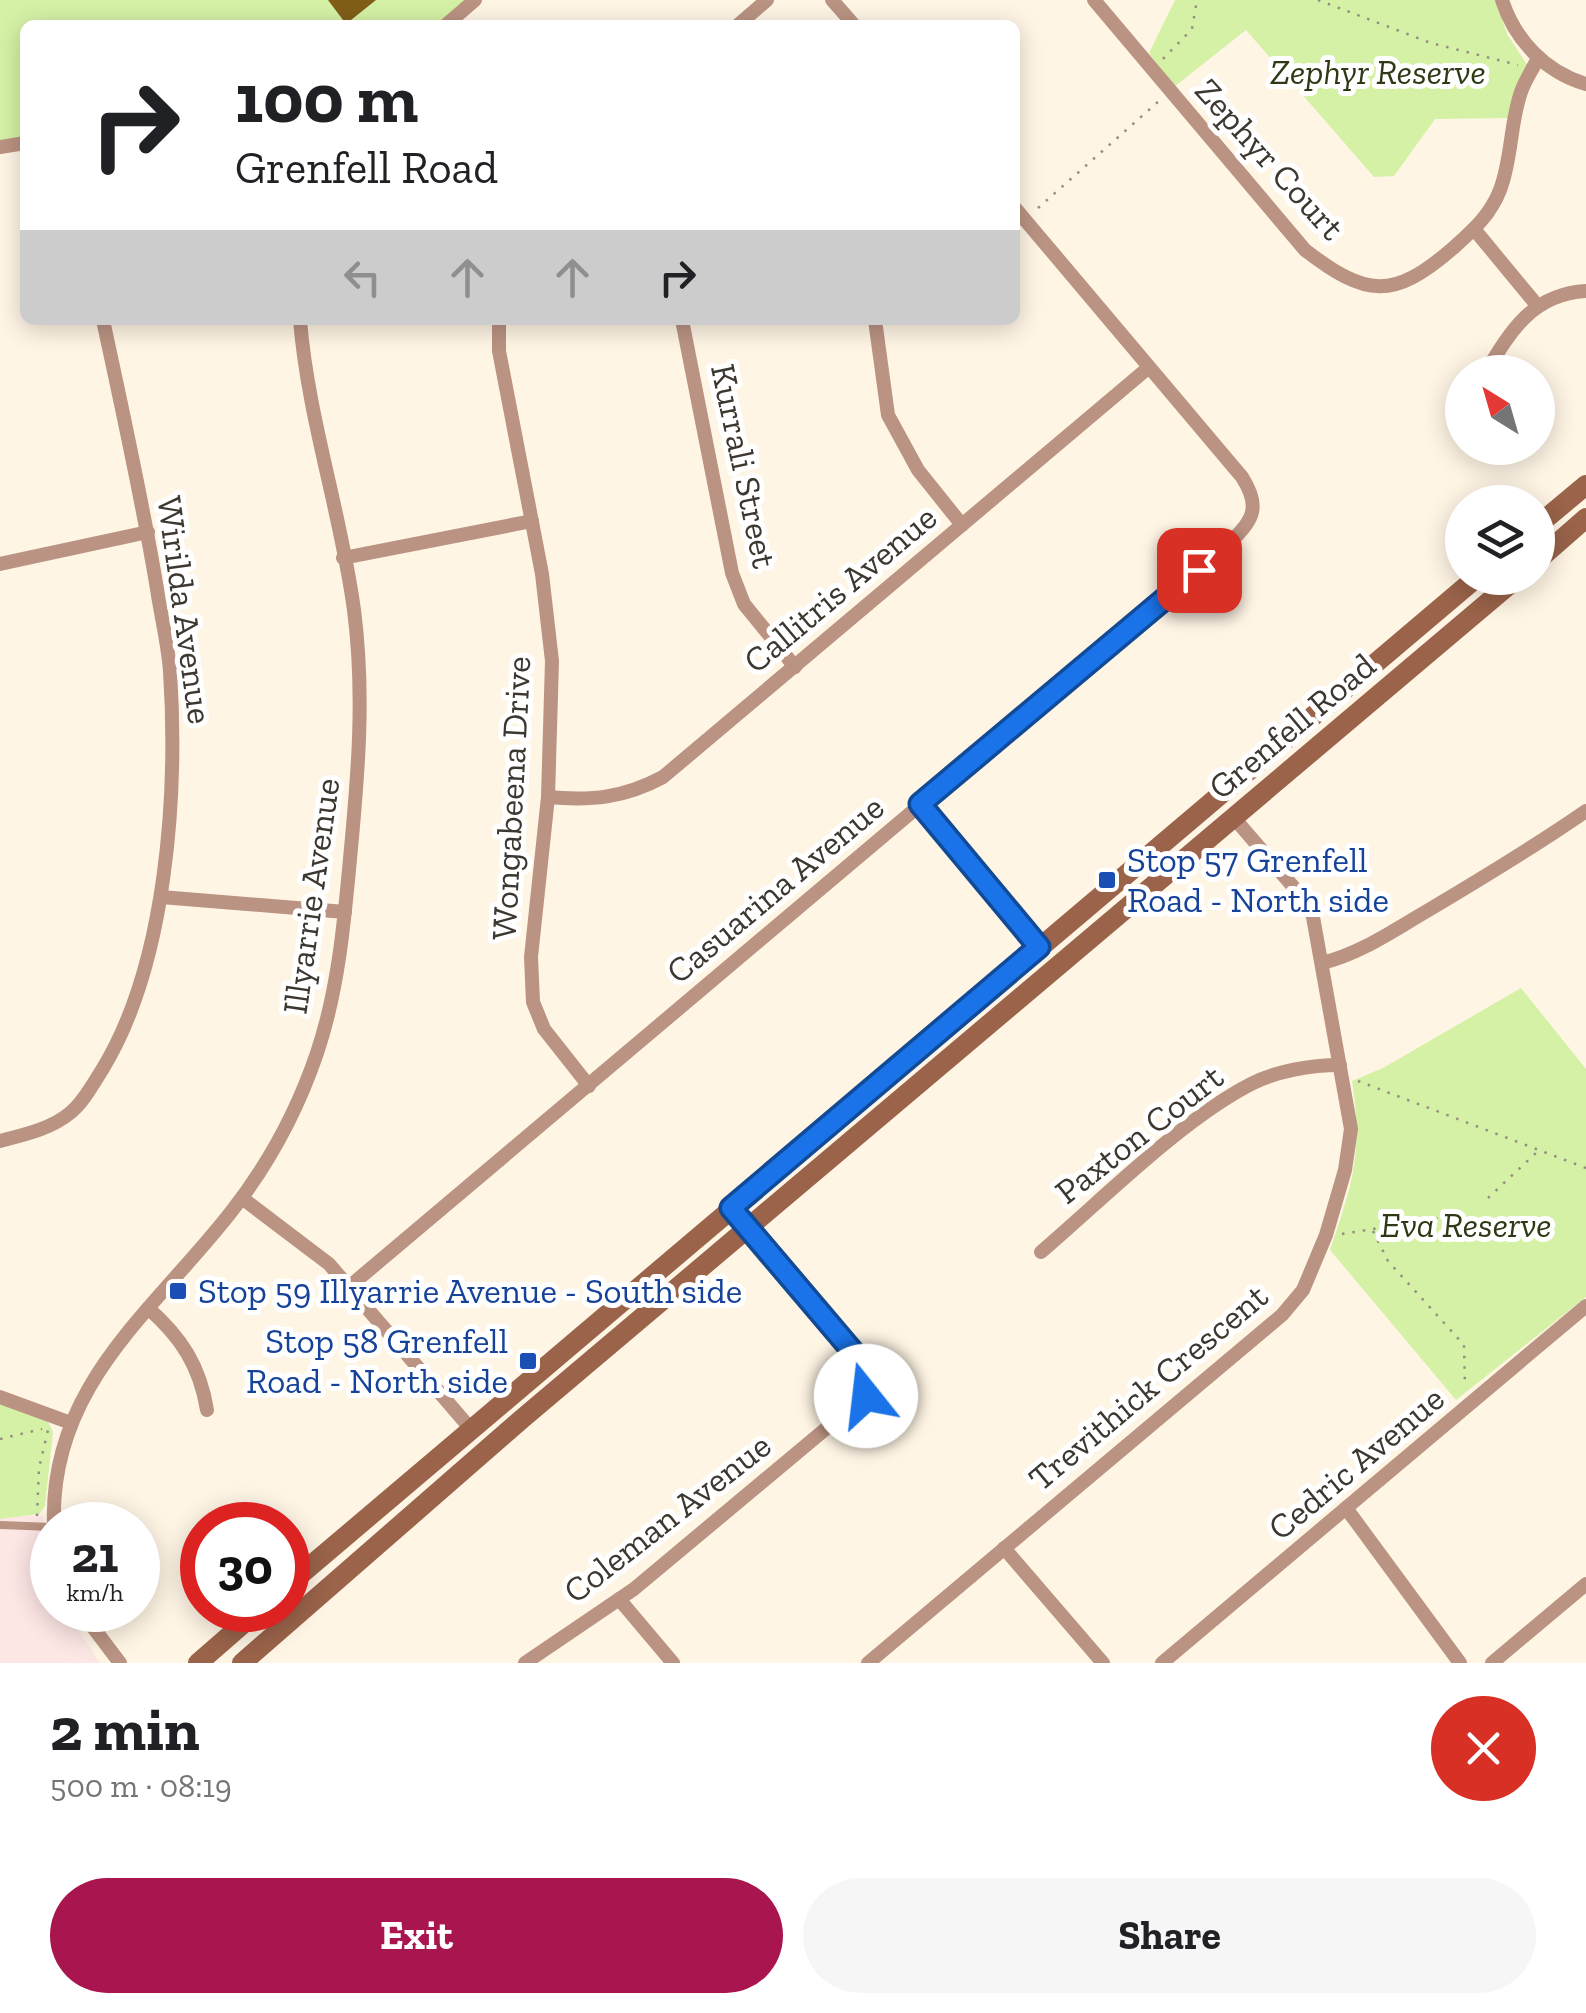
<!DOCTYPE html>
<html lang="en">
<head>
<meta charset="utf-8">
<style>
  :root { --surface:#fff; --page:#f6f6f6; --text:#202124; --muted:#757577; --accent:#a8154f }
  body { margin:0; font-family:"Zilla Slab",serif; background:var(--page); color:var(--text); height:100vh; display:flex; flex-direction:column; font-size:38px; white-space:nowrap }
  * { box-sizing:border-box; margin:0 }
  p { font-size:32px; color:var(--muted) }
  .icon { flex:none; width:55px; height:55px; fill:none; stroke:currentColor; stroke-width:2; stroke-linecap:round; stroke-linejoin:round }
  .map { position:relative; height:1663px; overflow:hidden }
  .side { display:flex; flex-direction:column; background:var(--surface); flex:1 }
  .side>* { flex:none }
  .banner { position:absolute; left:20px; top:20px; width:1000px; height:305px; border-radius:15px; box-shadow:0 5px 25px #0003; background:#fff; color:var(--text); overflow:hidden }
  .needle { width:65px; rotate:323deg }
  .buttons { position:absolute; left:1445px; top:355px; display:grid; gap:20px }
  .buttons a { display:grid; place-items:center; width:110px; height:110px; border-radius:50%; background:var(--surface); box-shadow:0 5px 25px #0003; font-size:50px }
  .speed { position:absolute; left:30px; top:1502px; display:flex; gap:20px; font-size:50px; font-weight:700; text-align:center }
  .speed>* { display:grid; place-content:center; width:130px; height:130px; border-radius:50%; background:var(--surface); box-shadow:0 5px 25px #0003; line-height:1 }
  .speed small { font-size:25px; font-weight:400 }
  .speed .limit { border:15px solid #d22; background:#fff; color:#111 }
  .pin { position:absolute; display:grid; place-items:center; width:85px; height:85px; color:#fff; margin:-42px; border-radius:20px; box-shadow:0 5px 15px #0006 }
  .me { position:absolute; width:110px; margin:-55px; rotate:344deg; stroke-linejoin:round; filter:drop-shadow(0 0 8px #0008) }
  .turn { display:flex; align-items:center; gap:35px; height:210px; padding:0 50px; font-size:45px }
  .turn .icon { width:130px; height:130px; stroke-width:2.5 }
  .turn b { display:block; font-size:70px; line-height:85px }
  .lanes { display:flex; align-items:center; height:95px; padding:0 50px; background:#0003; justify-content:center; gap:50px; direction:ltr }
  .lanes .off { opacity:.35 }
  .round { display:grid; place-items:center; flex:none; width:105px; height:105px; border-radius:52px; background:var(--page) }
  .head { display:flex; align-items:center; justify-content:space-between; height:170px; padding:0 50px }
  h1 { font-size:60px; font-weight:700; line-height:75px }
  .action { display:flex; gap:20px; margin-top:auto; padding:20px 50px }
  .action a { flex:1; height:115px; border-radius:60px; background:var(--accent); color:#fff; font-size:40px; font-weight:700; line-height:115px; text-align:center }
  .action a+a { background:var(--page); color:var(--text) }
  .map>svg:first-child { display:block }
</style>
</head>
<body>
<div class="map">
<svg width="1586" height="1663" viewBox="0 0 1586 1663">
  <rect width="100%" height="100%" fill="#fff5e5"/>
  <!-- commercial -->
  <path fill="#fde7e5" d="M12 1515 43 1516 52 1610H65L100 1663H0V1519Z"/>
  <!-- green -->
  <g fill="#d5f1a6">
    <path d="M0 0H475L446 25H25V143L0 147Z"/>
    <path d="M1175 0H1496L1507 34 1528 66 1512 118 1435 119 1394 176 1374 177 1246 30 1174 87 1149 53Z"/>
    <path d="M1521 988 1586 1069V1297L1456 1400 1330 1250C1353 1183 1363 1152 1352 1081L1383 1068Z"/>
    <path d="M0 1404 48 1422 53 1432 45 1506 39 1514 0 1519Z"/>
  </g>
  <!-- building -->
  <path fill="#805e18" d="M328 0H376L346 24Z"/>
  <g fill="none" stroke-linecap="round" stroke-linejoin="round">
    <!-- path -->
    <g stroke="#958e82" stroke-width="2.5" stroke-dasharray="2.5 8" stroke-linecap="butt">
      <path d="M1318 0 1431 43 1518 65"/>
      <path d="M1163 59 1192 29 1197 0"/>
      <path d="M1038 208 1159 101"/>
      <path d="M1358 1081 1586 1168"/>
      <path d="M1488 1198 1537 1152"/>
      <path d="M1373 1231 1388 1261 1464 1345 1465 1386"/>
      <path d="M1342 1234 1465 1214"/>
      <path d="M0 1439 42 1429"/>
      <path d="M37 1516 39 1468 48 1430"/>
    </g>
    <!-- service -->
    <path stroke="#ba9382" stroke-width="8" d="M0 1525 52 1527"/>
    <!-- minor -->
    <g stroke="#ba9382" stroke-width="14">
      <path d="M832 0 854 25"/>
      <path d="M1094 0 1305 250C1366 297 1393 300 1452 249 1472 231 1490 216 1500 190 1512 159 1510 123 1521 92 1525 80 1533 69 1538 58"/>
      <path d="M1502 0C1515 40 1545 72 1586 84"/>
      <path d="M446 25 475 0"/>
      <path d="M738 25 767 0"/>
      <path d="M0 147 25 143"/>
      <path d="M1474 229 1536 304"/>
      <path d="M499 320V351L542 574 552 661 548 797 531 957 533 1002 544 1029 589 1086"/>
      <path d="M682 320 732 573 744 604 795 667"/>
      <path d="M875 320 888 415 918 470 962 525"/>
      <path d="M1486 372C1511 330 1533 294 1586 291"/>
      <path d="M343 558 532 521"/>
      <path d="M0 564 148 532"/>
      <path d="M548 797C591 801 624 798 663 777L1148 368"/>
      <path d="M920 804 1039 947"/>
      <path d="M161 897 345 912"/>
      <path d="M1322 963C1360 954 1394 930 1427 911 1481 879 1534 847 1586 811"/>
      <path d="M0 1141C23 1135 51 1129 70 1113 83 1103 93 1084 102 1070 167 964 178 794 170 671 168 644 161 616 157 589 142 498 122 409 103 320"/>
      <path d="M242 1198 329 1264 470 1428"/>
      <path d="M1041 1252C1102 1200 1181 1120 1251 1084 1276 1071 1311 1065 1340 1065"/>
      <path d="M350 1286 1227 546C1251 521 1263 510 1242 477L1015 208"/>
      <path d="M148 1308C181 1337 200 1366 207 1410"/>
      <path d="M0 1397 71 1423"/>
      <path d="M1346 1508 1460 1663"/>
      <path d="M54 1525C49 1385 154 1311 231 1212 268 1165 298 1109 317 1053 338 991 344 924 350 859 358 775 365 695 354 610 341 513 308 418 300 320"/>
      <path d="M1004 1548 1103 1663"/>
      <path d="M619 1599 673 1663"/>
      <path d="M80 1610 120 1663"/>
      <path d="M525 1663 634 1589 865 1396 868 1383 860 1360 749 1229"/>
      <path d="M868 1663 1282 1315 1303 1290 1326 1235 1345 1170 1351 1129 1313 917 1309 905 1234 818"/>
      <path d="M1162 1663 1586 1306"/>
      <path d="M1492 1663 1586 1584"/>
    </g>
    <!-- secondary -->
    <g stroke="#9a634a" stroke-width="20">
      <path d="M1538 525 1586 485"/>
      <path d="M1538 560 1586 518"/>
      <path d="M288 1585 1476 578"/>
      <path d="M198 1663 259 1610"/>
      <path d="M242 1663 523 1418 1517 578"/>
    </g>
  </g>
  <g fill="none" stroke-linecap="round" stroke-linejoin="round">
    <!-- route casing -->
    <g stroke="#114b97" stroke-width="25">
      <path id="route" d="M866 1396 868 1382 860 1360 731 1208 1039 947 920 804 1199 570"/>
    </g>
    <!-- route -->
    <use href="#route" stroke="#1a73e8" stroke-width="18"/>
  </g>
  <!-- markers -->
  <g fill="#1a4fb4" stroke="#fff" stroke-width="4">
    <rect x="1097" y="870" width="20" height="20" rx="5"/>
    <rect x="168" y="1281" width="20" height="20" rx="5"/>
    <rect x="518" y="1351" width="20" height="20" rx="5"/>
  </g>
  <g text-anchor="middle" stroke-width="10" stroke-linejoin="round" paint-order="stroke">
    <!-- park labels -->
    <g font-size="35" font-style="italic" fill="#2e3a16" stroke="#fff">
      <text x="1378" y="84">Zephyr Reserve</text>
      <text x="1466" y="1237">Eva Reserve</text>
    </g>
    <!-- street labels -->
    <g font-size="35" fill="#3c372f" stroke="#fff">
      <text transform="translate(1270 159) rotate(48)" y="12">Zephyr Court</text>
      <text transform="translate(744 466) rotate(78)" y="12">Kurrali Street</text>
      <text transform="translate(840 589) rotate(-40)" y="12">Callitris Avenue</text>
      <text transform="translate(185 610) rotate(82)" y="12">Wirilda Avenue</text>
      <text transform="translate(1292 726) rotate(-40)" y="12">Grenfell Road</text>
      <text transform="translate(511 798) rotate(-87)" y="12">Wongabeena Drive</text>
      <text transform="translate(775 889) rotate(-40)" y="12">Casuarina Avenue</text>
      <text transform="translate(311 896) rotate(-82)" y="12">Illyarrie Avenue</text>
      <text transform="translate(1139 1134) rotate(-38)" y="12">Paxton Court</text>
      <text transform="translate(1148 1387) rotate(-40)" y="12">Trevithick Crescent</text>
      <text transform="translate(1356 1463) rotate(-40)" y="12">Cedric Avenue</text>
      <text transform="translate(667 1518) rotate(-38)" y="12">Coleman Avenue</text>
    </g>
    <!-- transit labels -->
    <g font-size="35" fill="#164399" stroke="#fff" text-anchor="start">
      <text x="1127" y="872">Stop 57 Grenfell<tspan x="1127" dy="40">Road - North side</tspan></text>
      <text x="198" y="1303">Stop 59 Illyarrie Avenue - South side</text>
      <text x="508" y="1353" text-anchor="end">Stop 58 Grenfell<tspan x="508" dy="40">Road - North side</tspan></text>
    </g>
  </g>
</svg>
<div class="buttons">
<a><svg class="needle" viewBox="-14 -14 28 28"><path d="M0-13l5 13h-10z" fill="#e53935"/><path d="M0 13l5-13h-10z" fill="#757577"/></svg></a>
<a><svg class="icon" aria-label="layers" viewBox="0 0 24 24"><path d="M12 4l9 5-9 5-9-5zM3 14l9 5 9-5"/></svg></a>
</div>
<div class="speed"><div>21<small>km/h</small></div><div class="limit">30</div></div>
<div class="pin" style="left:1199px;top:570px;background:#d93025"><svg class="icon" aria-label="arrive" viewBox="0 0 24 24"><path d="M6 21V4h12l-3 4 3 4H6"/></svg></div>
<svg class="me" style="left:866px;top:1396px" viewBox="-20 -20 40 40"><circle r="19" fill="#fff"/><path d="M0-13L10 11 0 6-10 11z" fill="#1a73e8"/></svg>
<div class="banner">
<div class="turn"><svg class="icon" aria-label="right" viewBox="0 0 24 24"><path d="M7 20v-9h11M14 6l5 5-5 5"/></svg><div><b>100 m</b>Grenfell Road</div></div>
<div class="lanes"><svg class="icon off" aria-label="left" viewBox="0 0 24 24"><path d="M17 20v-9H6M10 6l-5 5 5 5"/></svg><svg class="icon off" aria-label="ahead" viewBox="0 0 24 24"><path d="M12 20V5M6 11l6-6 6 6"/></svg><svg class="icon off" aria-label="ahead" viewBox="0 0 24 24"><path d="M12 20V5M6 11l6-6 6 6"/></svg><svg class="icon" aria-label="right" viewBox="0 0 24 24"><path d="M7 20v-9h11M14 6l5 5-5 5"/></svg></div>
</div>
</div>
<section class="side">
<div class="head"><div><h1>2 min</h1><p>500 m · 08:19</p></div><a class="round" style="background:#d93025;color:#fff"><svg class="icon" aria-label="close" viewBox="0 0 24 24"><path d="M6 6l12 12M18 6L6 18"/></svg></a></div>
<div class="action"><a>Exit</a><a>Share</a></div>
</section>
</body>
</html>
